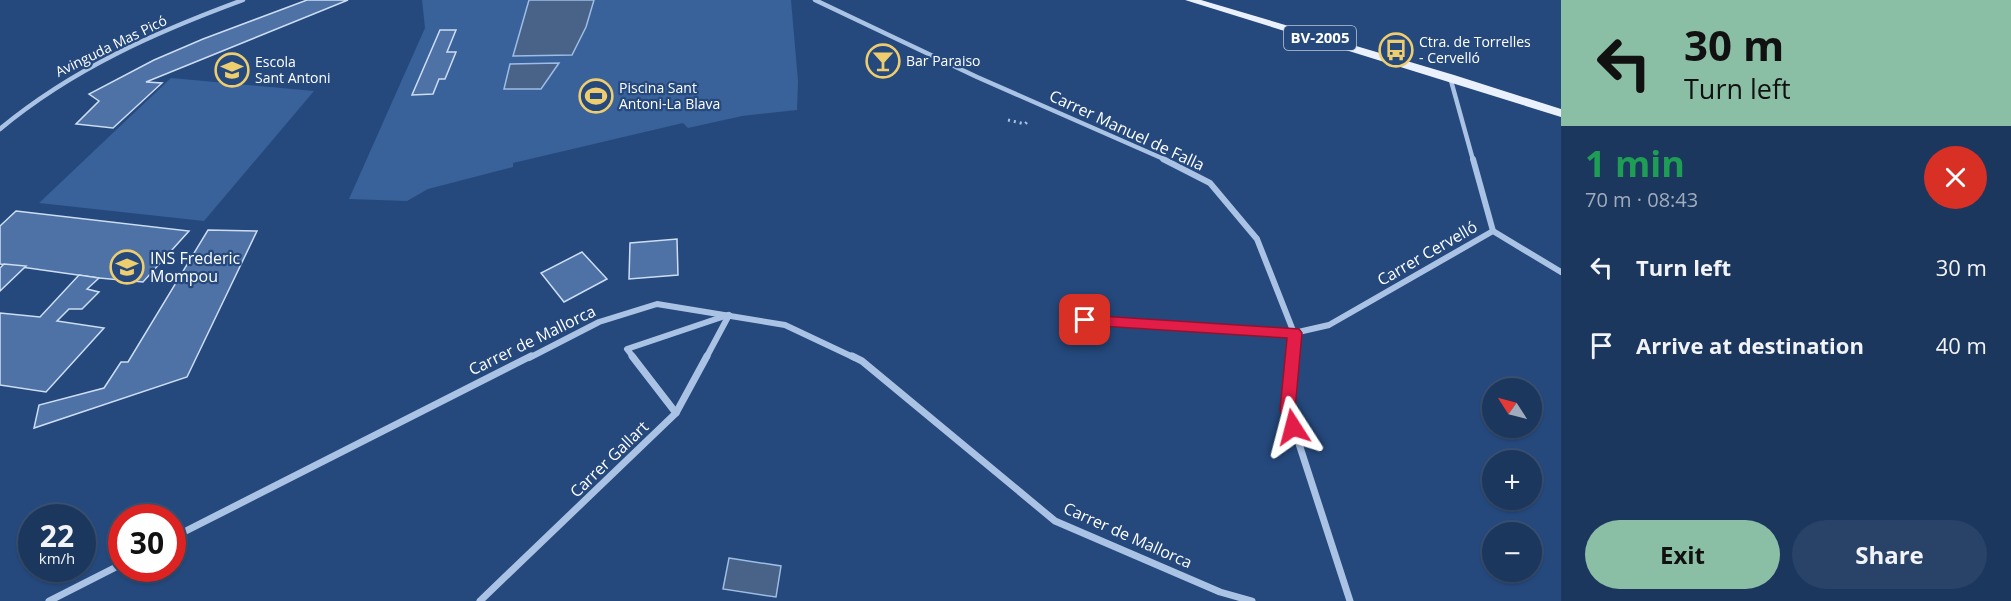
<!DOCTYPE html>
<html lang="en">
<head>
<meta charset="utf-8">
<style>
  :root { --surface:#1c375e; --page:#294267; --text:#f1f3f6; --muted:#a0acbc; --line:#3a5173; --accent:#8abfa5 }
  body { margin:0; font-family:"Open Sans",sans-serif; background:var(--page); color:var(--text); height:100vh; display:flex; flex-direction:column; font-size:22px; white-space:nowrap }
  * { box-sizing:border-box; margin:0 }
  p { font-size:20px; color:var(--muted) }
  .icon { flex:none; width:33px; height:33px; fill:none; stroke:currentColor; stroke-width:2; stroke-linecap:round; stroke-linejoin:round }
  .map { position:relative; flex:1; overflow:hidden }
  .panel { display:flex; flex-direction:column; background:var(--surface); width:450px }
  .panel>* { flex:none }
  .top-card { background:#8abfa5; color:#111; overflow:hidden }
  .needle { width:39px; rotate:306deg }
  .controls { position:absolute; left:1482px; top:378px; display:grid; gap:12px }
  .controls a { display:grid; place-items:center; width:60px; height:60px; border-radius:50%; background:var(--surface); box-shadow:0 2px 4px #0004,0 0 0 2px var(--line); font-size:30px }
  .speed { position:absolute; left:18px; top:504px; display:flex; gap:12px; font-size:30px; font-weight:700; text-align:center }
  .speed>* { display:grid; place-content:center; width:78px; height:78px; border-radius:50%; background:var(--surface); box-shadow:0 2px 4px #0004,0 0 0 2px var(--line); line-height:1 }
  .speed small { font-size:15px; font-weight:400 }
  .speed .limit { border:9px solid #d22; background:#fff; color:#111 }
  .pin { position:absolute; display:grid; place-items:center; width:51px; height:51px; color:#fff; margin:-26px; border-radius:12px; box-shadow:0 3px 9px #0006 }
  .me { position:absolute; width:66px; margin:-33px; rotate:351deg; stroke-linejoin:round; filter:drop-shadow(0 0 4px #0008) }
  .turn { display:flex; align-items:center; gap:21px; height:126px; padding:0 24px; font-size:27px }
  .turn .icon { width:78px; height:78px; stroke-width:2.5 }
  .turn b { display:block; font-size:42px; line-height:51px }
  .round { display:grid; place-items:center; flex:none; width:63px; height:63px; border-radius:32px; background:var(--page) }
  .overview { display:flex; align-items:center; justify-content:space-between; height:102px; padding:0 24px }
  h1 { font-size:36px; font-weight:700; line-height:45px; color:#1e9e55 }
  .button { display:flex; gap:12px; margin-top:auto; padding:12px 24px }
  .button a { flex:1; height:69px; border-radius:36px; background:var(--accent); color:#111; font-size:24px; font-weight:700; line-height:69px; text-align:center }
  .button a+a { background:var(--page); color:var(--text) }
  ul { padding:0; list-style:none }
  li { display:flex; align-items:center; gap:18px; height:78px; padding:0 24px }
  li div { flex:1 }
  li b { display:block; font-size:22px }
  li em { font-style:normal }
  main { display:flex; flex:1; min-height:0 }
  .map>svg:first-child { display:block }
</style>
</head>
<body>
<main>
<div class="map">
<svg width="1561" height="601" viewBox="0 0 1561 601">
  <rect width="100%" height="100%" fill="#25497d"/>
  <!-- green -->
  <g fill="#39629a">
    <path d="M422 0H791L798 81 797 110 742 116 688 128 683 123 513 163V167L428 189 407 201 349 199 425 28Z"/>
    <path d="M171 78 314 91 204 221 39 203Z"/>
  </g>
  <!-- water -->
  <g fill="#486288" stroke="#9ebde6" stroke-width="1.5">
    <path d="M529 0H594L586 27 572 55 513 56Z"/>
    <path d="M559 63 541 89H504L510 64Z"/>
    <path d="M729 558 781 566 776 597 723 589Z"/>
  </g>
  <!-- building -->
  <g fill="#4e72a5" stroke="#cdddf4" stroke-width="1.5">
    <path d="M307 0H348L146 82 162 83 113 128 76 124 99 101 89 94 154 60 203 39Z"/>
    <path d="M440 30H456L447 52H456L445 79H439L433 94 412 95Z"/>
    <path d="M16 211 189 231 143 282 99 278 0 264V226Z"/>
    <path d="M208 230 257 231 187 377 34 428 39 405 104 388 121 362H128Z"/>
    <path d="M677 239 678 275 629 279 630 243Z"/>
    <path d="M582 252 607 279 564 302 541 273Z"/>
    <path d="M4 264 26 266 0 291V268Z"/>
    <path d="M79 275 99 278 87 289 99 292 82 309H69L57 321 104 328 46 392 0 385V313L40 317Z"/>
  </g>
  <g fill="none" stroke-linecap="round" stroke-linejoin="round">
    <!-- path -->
    <path stroke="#aac3e5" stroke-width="3" stroke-dasharray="2 4" stroke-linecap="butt" d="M1008 120 1025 124 1029 120"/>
    <!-- street-far2 -->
    <g stroke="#aac3e5" stroke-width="4.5">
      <path d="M815 0 977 77 1166 160"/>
      <path d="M1450 77 1473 160"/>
      <path d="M0 129C72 69 156 32 243 0"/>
    </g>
    <!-- street-far1 -->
    <g stroke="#aac3e5" stroke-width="6">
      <path d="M1163 159 1210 183 1257 239 1294 333 1292 358"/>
      <path d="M1493 231 1561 272"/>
      <path d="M1085 320 1294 333 1329 325 1493 231 1473 159"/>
      <path d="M529 358 599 322 657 304 785 325 855 358"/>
      <path d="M634 358 627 349 728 315"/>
      <path d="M706 358 729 315"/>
    </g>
    <!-- street -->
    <g stroke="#aac3e5" stroke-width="7">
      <path d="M632 356 676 413"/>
      <path d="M852 356 862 361 1055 521 1220 592 1252 601"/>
      <path d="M1292 356 1288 410 1350 601"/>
      <path d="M172 538 531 356"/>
      <path d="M49 601 122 564"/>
      <path d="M480 601 676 413 707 356"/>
    </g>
    <!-- primary -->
    <path fill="#eaf1fd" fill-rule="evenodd" d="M1185 0H1201L1454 75 1561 109V117Z"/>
  </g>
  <!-- route -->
  <path fill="#e11d48" stroke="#92132f" stroke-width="1.5" d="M1085 315 1299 329 1302 333 1295 410 1301 427 1299 432 1293 434 1288 432 1280 410 1287 338 1085 325 1078 320Z"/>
  <!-- icons -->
  <defs>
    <g id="bus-ring" transform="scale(1.725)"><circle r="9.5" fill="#25497d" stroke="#eecd6f" stroke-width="1.5"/><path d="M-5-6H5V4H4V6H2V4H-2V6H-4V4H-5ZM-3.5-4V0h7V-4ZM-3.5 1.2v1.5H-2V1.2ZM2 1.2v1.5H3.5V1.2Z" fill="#eecd6f"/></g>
    <g id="bar-ring" transform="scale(1.725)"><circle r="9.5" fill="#25497d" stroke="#eecd6f" stroke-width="1.5"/><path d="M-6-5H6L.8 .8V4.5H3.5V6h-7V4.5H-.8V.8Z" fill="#eecd6f"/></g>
    <g id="school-ring" transform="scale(1.725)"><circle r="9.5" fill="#25497d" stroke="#eecd6f" stroke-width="1.5"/><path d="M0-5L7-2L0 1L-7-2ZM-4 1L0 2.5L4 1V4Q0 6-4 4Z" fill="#eecd6f"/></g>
    <g id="stadium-ring" transform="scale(1.725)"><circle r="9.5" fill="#25497d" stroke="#eecd6f" stroke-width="1.5"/><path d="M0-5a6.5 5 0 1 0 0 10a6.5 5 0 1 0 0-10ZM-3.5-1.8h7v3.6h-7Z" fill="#eecd6f"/></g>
  </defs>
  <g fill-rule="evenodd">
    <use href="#bus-ring" x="1396" y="50"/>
    <use href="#bar-ring" x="883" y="61"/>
    <use href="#school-ring" x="232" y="70"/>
    <use href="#stadium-ring" x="596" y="96"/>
    <use href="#school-ring" x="127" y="267"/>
  </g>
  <g text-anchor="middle" stroke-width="4.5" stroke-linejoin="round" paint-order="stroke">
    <!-- far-poi labels -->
    <g font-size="14" fill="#fff" stroke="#25497d" text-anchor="start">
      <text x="1419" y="47">Ctra. de Torrelles<tspan x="1419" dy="16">- Cervelló</tspan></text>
      <text x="906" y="66">Bar Paraiso</text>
      <text x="255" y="67">Escola<tspan x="255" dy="16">Sant Antoni</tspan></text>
      <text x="619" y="93">Piscina Sant<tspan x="619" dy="16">Antoni-La Blava</tspan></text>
    </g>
    <!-- far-street labels -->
    <g font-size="14" fill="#fff" stroke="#25497d">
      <text transform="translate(111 46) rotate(-26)" y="5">Avinguda Mas Picó</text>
    </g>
    <!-- shield labels -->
    <rect fill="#25497d" stroke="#bec8d8" stroke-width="1.5" x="1284" y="26" width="72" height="24" rx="4.5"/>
    <g font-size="15" font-weight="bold" fill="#fff">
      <text x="1320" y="43">BV-2005</text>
    </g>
    <!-- street labels -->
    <g font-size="16" fill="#fff" stroke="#25497d">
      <text transform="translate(1127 130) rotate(25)" y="6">Carrer Manuel de Falla</text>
      <text transform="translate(1427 253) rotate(-30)" y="6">Carrer Cervelló</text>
      <text transform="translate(532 340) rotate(-26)" y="6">Carrer de Mallorca</text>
      <text transform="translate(609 459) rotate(-44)" y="6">Carrer Gallart</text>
      <text transform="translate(1128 535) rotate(24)" y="6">Carrer de Mallorca</text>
    </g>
    <!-- poi labels -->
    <g font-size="16" fill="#fff" stroke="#25497d" text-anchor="start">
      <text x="150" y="264">INS Frederic<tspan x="150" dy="18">Mompou</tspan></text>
    </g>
  </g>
</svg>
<div class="controls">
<a><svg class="needle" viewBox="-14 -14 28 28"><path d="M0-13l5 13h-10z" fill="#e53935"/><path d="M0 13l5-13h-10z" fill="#a0acbc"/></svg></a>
<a>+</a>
<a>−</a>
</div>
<div class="speed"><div>22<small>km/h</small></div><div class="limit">30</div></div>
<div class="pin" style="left:1085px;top:320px;background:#d93025"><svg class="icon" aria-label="arrive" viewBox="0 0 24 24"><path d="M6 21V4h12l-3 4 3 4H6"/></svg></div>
<svg class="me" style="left:1293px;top:427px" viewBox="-20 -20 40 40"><path d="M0-17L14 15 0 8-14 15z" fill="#e11d48" stroke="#fff" stroke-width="4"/></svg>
</div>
<section class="panel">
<div class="top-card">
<div class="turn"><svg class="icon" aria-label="left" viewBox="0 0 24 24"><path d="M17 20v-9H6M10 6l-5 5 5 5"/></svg><div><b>30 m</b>Turn left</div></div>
</div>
<div class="overview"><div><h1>1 min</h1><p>70 m · 08:43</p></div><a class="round" style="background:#d93025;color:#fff"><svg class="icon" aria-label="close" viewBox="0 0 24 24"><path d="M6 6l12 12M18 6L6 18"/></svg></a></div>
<ul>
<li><svg class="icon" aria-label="left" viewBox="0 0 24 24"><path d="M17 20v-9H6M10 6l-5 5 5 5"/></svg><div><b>Turn left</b></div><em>30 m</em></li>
<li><svg class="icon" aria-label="arrive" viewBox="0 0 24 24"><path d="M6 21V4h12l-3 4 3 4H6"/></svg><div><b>Arrive at destination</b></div><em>40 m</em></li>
</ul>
<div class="button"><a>Exit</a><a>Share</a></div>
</section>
</main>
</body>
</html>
